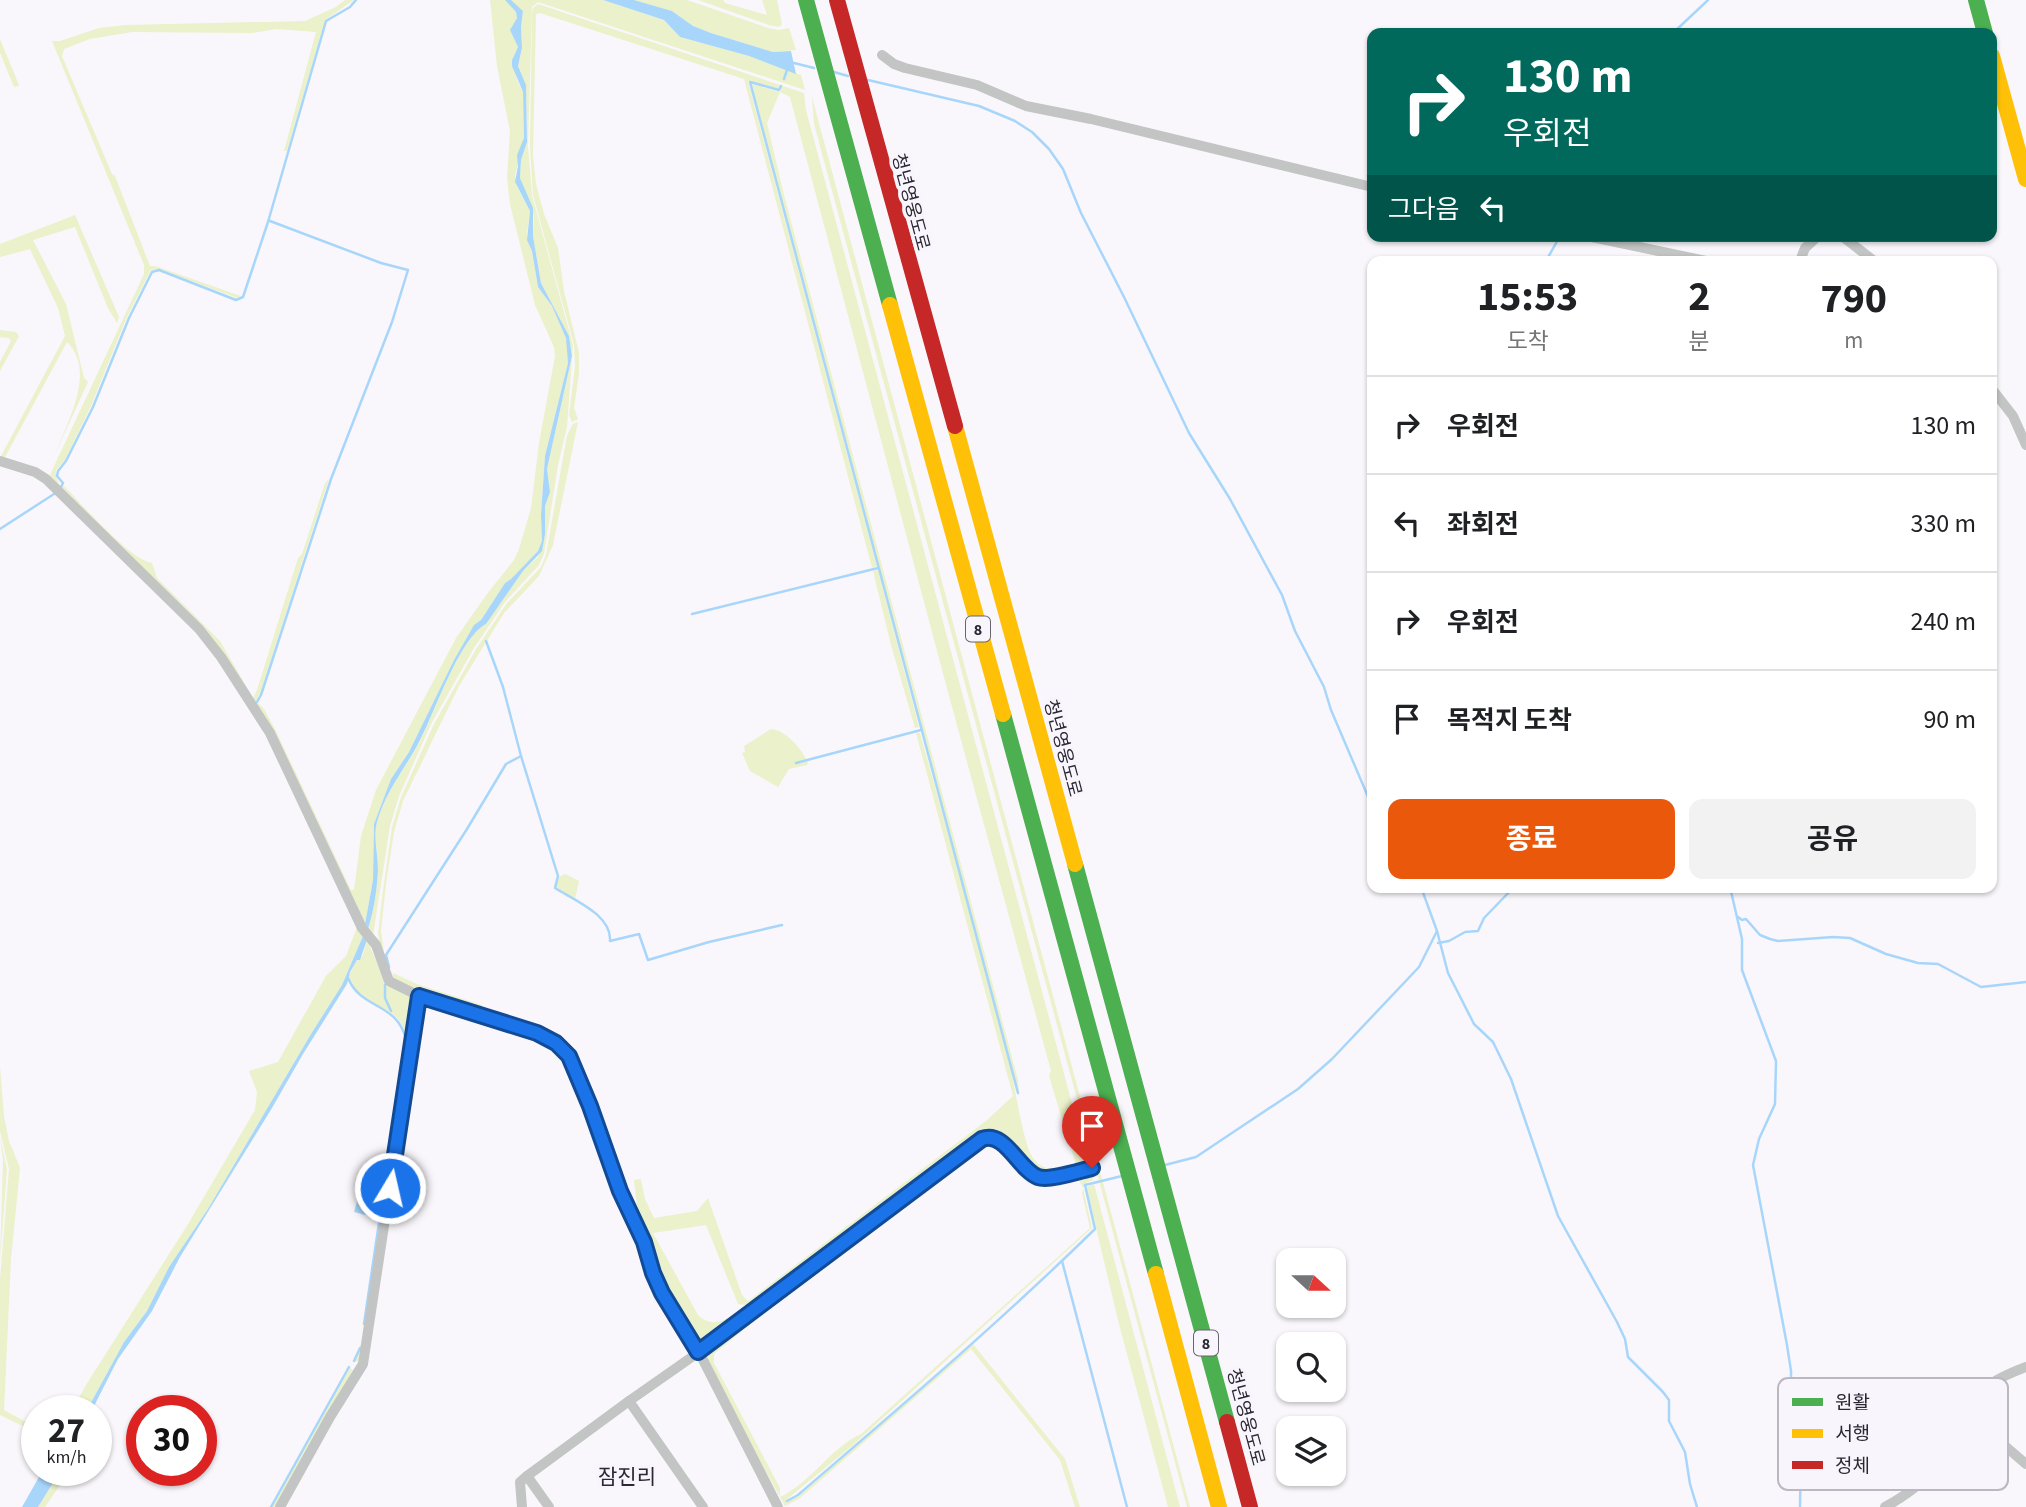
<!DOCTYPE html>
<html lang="ko">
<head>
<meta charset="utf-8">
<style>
  :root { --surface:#fff; --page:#f2f2f2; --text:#202124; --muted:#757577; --line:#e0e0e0; --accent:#ea580c }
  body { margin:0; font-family:"Source Sans 3","Noto Sans KR",sans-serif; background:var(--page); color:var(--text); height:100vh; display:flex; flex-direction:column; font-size:26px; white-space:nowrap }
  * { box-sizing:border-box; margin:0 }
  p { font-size:23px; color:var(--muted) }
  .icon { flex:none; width:38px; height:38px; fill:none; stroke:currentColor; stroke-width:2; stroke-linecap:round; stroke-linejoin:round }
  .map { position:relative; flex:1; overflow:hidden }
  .panel { position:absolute; left:1367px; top:256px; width:630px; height:637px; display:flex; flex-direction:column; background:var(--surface); border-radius:14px; box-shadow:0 2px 5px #0004 }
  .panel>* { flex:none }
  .guide { position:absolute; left:1367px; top:28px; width:630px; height:214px; border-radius:14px; box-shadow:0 2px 5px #0004; background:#00695c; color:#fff; overflow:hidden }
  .needle { width:46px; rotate:111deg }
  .buttons { position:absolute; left:1276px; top:1248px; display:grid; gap:14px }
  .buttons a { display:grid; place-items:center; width:70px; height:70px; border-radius:14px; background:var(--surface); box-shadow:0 2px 5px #0004; font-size:35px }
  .speed { position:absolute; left:21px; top:1395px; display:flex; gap:14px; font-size:35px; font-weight:700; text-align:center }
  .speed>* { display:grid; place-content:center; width:91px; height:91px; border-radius:50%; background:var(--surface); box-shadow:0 2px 5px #0004; line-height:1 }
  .speed small { font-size:18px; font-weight:400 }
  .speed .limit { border:10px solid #d22; background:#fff; color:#111 }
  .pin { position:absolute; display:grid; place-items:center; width:60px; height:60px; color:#fff; margin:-72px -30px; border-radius:50% 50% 50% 0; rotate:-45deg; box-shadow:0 0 7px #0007 }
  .pin .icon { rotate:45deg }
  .me { position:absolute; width:77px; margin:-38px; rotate:9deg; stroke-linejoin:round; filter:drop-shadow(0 0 5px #0008) }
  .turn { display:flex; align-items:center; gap:24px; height:147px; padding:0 21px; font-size:32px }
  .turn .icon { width:91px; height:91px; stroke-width:2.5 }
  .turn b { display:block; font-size:49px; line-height:60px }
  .then { display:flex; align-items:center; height:66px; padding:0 21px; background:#0003; gap:14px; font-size:26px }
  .eta { display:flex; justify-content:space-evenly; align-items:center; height:119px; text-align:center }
  .eta b { font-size:42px; font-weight:700; line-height:49px }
  .button { display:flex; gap:14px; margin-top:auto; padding:14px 21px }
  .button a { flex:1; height:80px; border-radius:14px; background:var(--accent); color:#fff; font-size:28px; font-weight:700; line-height:80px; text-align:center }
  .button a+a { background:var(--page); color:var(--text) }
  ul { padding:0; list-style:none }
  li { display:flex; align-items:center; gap:21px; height:98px; padding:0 21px; border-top:2px solid var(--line) }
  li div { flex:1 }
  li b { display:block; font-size:26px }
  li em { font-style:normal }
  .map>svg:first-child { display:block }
</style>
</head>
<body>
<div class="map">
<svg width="2026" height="1507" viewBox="0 0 2026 1507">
  <rect width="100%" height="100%" fill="#f9f7fb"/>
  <!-- green -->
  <g fill="#ebf1ca" fill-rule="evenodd">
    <path d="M345 0H354L325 20 287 151H284L316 32 276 29 253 33 132 32 90 39 64 49 62 56 112 174 115 176 150 266H155L241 296 237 298 159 269 151 270 127 317 91 406 65 460 56 470V477L60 485 64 486C82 504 130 560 152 563L157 578 220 641 253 698 257 690 298 558 302 554 325 483 329 479 260 694 256 701 264 709 275 729 351 890H354L361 836 376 790 456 638 487 594 514 560 519 549 531 508 539 443 555 356 554 347 535 305 510 204 507 178 510 131 497 66 490 0H505L516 12 517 18 511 30 518 47 512 60 517 80 523 92 524 138 515 176 517 187 530 211 527 234 532 251 538 287 552 306 567 338 568 363 545 456 541 515 542 541 538 551 511 579 505 583 481 620 474 625 454 660 409 752 391 779 374 824 373 880 365 924 224 655 49 477 144 274V265L52 41H60L99 28 126 25 305 21 336 7Z"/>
    <path d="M511 0H603L664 20 680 37 749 56 801 75 805 90 538 2 532 7 528 146 532 195 573 345 567 427 558 465 544 554 539 565 505 602 474 648 431 724 399 796 390 826 373 936 368 929C374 910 377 890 378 870 378 854 373 837 377 822 385 793 403 771 418 745 434 716 458 639 486 624L523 571 538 557 545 534V506L550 492 547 469 572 356 569 336 541 283 533 236 534 216 520 178 521 160 527 142 526 85 518 66 522 48 521 27 523 12Z"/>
    <path d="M634 0H687L768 28 779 30 789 28 796 50 773 52 711 33 693 26 672 11Z"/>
    <path d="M698 0H723L725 3 767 15 762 0H777L782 24 779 27 769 25Z"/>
    <path d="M538 4 804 93 806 110 1089 1167 1041 1174 992 1133 703 1343C671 1321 648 1252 634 1215L637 1206 634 1180 641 1179 645 1199 654 1218 697 1211 708 1198 742 1295 748 1301 987 1120 1013 1096 916 733H920C951 843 981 955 1010 1066 1015 1086 1023 1144 1033 1158 1044 1173 1061 1170 1076 1165L1049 1076 1051 1071 945 681 790 97 780 92 767 123 783 191 1018 1080 1019 1093 751 84 780 92 782 84 779 89 748 81 877 566 872 568 744 79 540 13 536 14 533 156 536 184 544 214 558 248 564 291 579 353V374L574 408 578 419 572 422 569 415 575 366 574 345 533 195 530 146 532 13 533 8ZM706 1225 738 1304 746 1305C730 1317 715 1331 698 1315L653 1233Z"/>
    <path d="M0 39 19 85V86L14 87 0 53Z"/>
    <path d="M812 97 1190 1507H1187L814 124Z"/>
    <path d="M75 215 119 317 117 323 108 308 75 227 33 240 66 304 84 378 88 382 55 454C67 423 97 371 67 342L4 459 0 458 65 336 58 308 30 249 0 257V244Z"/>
    <path d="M0 330 16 332 19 336 0 371V362L11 341 9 338 0 337Z"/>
    <path d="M578 422 553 545 539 576 504 613 459 686 403 801 394 832 386 884 381 931 384 952 380 946 378 934 382 898 392 827 401 797 433 726 476 649 507 603 541 567 546 555 567 435 573 424Z"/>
    <path d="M878 570 919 727 915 728 891 645 873 571Z"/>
    <path d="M771 729C786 730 802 749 808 763L807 765 789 769 778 787 750 771 742 753 745 752 744 746Z"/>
    <path d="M565 874 579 881 575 899 556 887 559 877Z"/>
    <path d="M357 927 363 936 342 985 311 1034 208 1209 169 1267 147 1311 124 1342 87 1410H72L86 1385 188 1224 255 1110 257 1092 249 1071 278 1062 326 976 346 956Z"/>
    <path d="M367 940 386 983 416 1000 368 1321 361 1359 357 1362 354 1361 364 1337 365 1311 407 1040C402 1008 379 1010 360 996 354 991 351 984 348 977L355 963 363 955Z"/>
    <path d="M393 973 417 984 482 1005V1010L411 987 393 977Z"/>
    <path d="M0 1066 4 1116 9 1141 20 1168 11 1259 4 1410 24 1421 37 1423V1433L0 1415V1279L9 1169 0 1131Z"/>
    <path d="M0 1136 7 1169 0 1262 3 1160Z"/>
    <path d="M990 1142 996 1143 1035 1178 1090 1170 1093 1180 1086 1183 1083 1188 1092 1228 852 1446 786 1500 788 1502 799 1496 973 1344 1065 1459 1080 1507H1075L1060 1460 971 1349 799 1499 785 1506 749 1441 708 1359 710 1348 980 1143ZM985 1145C1010 1146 1017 1176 1040 1182 1052 1186 1067 1181 1079 1180L1083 1188 1082 1193 1090 1228 861 1434C830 1448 812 1482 780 1497V1488L714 1363V1354L760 1316 980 1146Z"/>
    <path d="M1094 1184 1102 1214 1180 1507H1168L1119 1324 1087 1190V1187Z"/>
    <path d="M350 1368 353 1370 276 1507H272Z"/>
    <path d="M61 1470H70L45 1507H38Z"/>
  </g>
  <!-- water -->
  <g fill="#a8d6fb">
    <path d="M505 0H511L523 11 521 27 522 48 518 66 526 85 527 142 521 160 520 178 533 208V236L541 283 569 336 572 356 547 469 550 492 545 506V534L542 551 523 571 486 624C458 639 434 716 417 746 403 771 385 793 377 822 373 837 378 854 378 870 377 890 374 910 368 929L365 924 373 880 374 824 391 779 409 752 454 660 474 625 481 620 505 583 511 579 538 551 542 541 541 515 545 456 568 363 566 338 552 306 538 287 532 251 527 240 530 211 515 182 518 166 517 155 524 138 523 92 512 66V60L518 47 510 30 517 18 516 12Z"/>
    <path d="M603 0H634L672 11 693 26 711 33 773 52 791 51 796 74 749 56 680 37 664 20Z"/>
    <path d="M363 936 367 940 360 960H357L350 972 347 984 303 1054 272 1108 180 1257 152 1311 118 1359 92 1410H87L124 1342 147 1311 169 1267 208 1209 311 1034 342 985Z"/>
    <path d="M364 1177 379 1180 369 1216 354 1212Z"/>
    <path d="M43 1470H61L38 1507H22Z"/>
  </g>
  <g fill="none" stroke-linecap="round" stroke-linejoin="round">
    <!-- stream -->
    <g stroke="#a8d6fb" stroke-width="2.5">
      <path d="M1673 33 1708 0"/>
      <path d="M794 63 814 68"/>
      <path d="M834 72 848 76"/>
      <path d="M784 79 787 70"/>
      <path d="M868 80 979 106 1015 121 1032 132 1049 149 1063 169 1081 213 1124 297 1189 433 1230 499 1282 595 1295 631 1324 687 1331 710 1372 806"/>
      <path d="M781 86 779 90 750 82 1018 1093"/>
      <path d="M1546 261 1560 236"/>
      <path d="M61 487 63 483 57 476 58 471 66 461 93 407 129 318 152 272 159 270 236 300 243 297 268 222 326 21 350 7 356 0"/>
      <path d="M0 529 54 494"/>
      <path d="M692 614 878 568"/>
      <path d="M257 702 261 695 331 479 392 322 408 270 381 263 270 221"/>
      <path d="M521 756 558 876 555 888C574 900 612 915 610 941L639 934 648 960 709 942 782 925"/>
      <path d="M796 763 921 730"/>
      <path d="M1421 887 1437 931 1448 973 1474 1024 1493 1042 1511 1079 1558 1216 1617 1322 1625 1339 1628 1357 1663 1392 1669 1400V1421L1685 1452 1690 1484 1697 1507"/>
      <path d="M1730 887 1742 939V970L1776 1061 1775 1104 1759 1139 1753 1165 1787 1345 1791 1371V1391"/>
      <path d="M1738 917 1742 920 1746 919 1760 935 1770 939 1778 941 1833 937 1850 938 1886 954 1918 963 1938 964 1981 987 2026 982"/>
      <path d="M1438 943 1449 941 1465 932 1478 931 1484 918 1514 887"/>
      <path d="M389 967 386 955 467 829 506 764 521 756 503 687 486 641"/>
      <path d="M348 978C361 1010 398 1002 406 1040L364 1324"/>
      <path d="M385 985V998L391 1011"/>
      <path d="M1165 1165 1196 1157 1298 1089 1332 1059 1419 967 1437 931"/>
      <path d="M1062 1261 1127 1507"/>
      <path d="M354 1361 360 1348"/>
      <path d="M1791 1395 1801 1444 1800 1507"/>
      <path d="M787 1501 798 1495C898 1409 1000 1322 1095 1229L1085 1185 1122 1176"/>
      <path d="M271 1507 349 1367"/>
    </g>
    <!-- street -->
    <g stroke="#c2c5c3" stroke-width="10">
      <path d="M882 55 894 64 905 68 977 85 1026 106 1091 119 1372 187"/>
      <path d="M1587 236 1706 261"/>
      <path d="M1842 236 1874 261"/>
      <path d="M1800 261 1805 248 1818 236"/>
      <path d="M1992 389 2013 416 2026 445"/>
      <path d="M0 461 35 472 46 479 199 629 221 657 270 733 362 928 376 945 389 981 419 996 537 1033 556 1043 569 1056 590 1106 620 1191 644 1242 653 1273 662 1293 699 1352 629 1401 703 1507"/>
      <path d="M1910 1403 1962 1409 2026 1464"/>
      <path d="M280 1507 330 1417 363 1364 419 996"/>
      <path d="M522 1507 520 1482 527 1476"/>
      <path d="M549 1507 527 1476 629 1401"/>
      <path d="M778 1507 699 1352 982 1138 992 1137 996 1139 1036 1176 1049 1177 1092 1168"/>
      <path d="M1885 1507C1905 1496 1926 1482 1938 1462 1949 1446 1952 1424 1963 1408 1980 1387 2002 1376 2026 1367"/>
    </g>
    <!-- fast -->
    <g stroke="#4caf50" stroke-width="16">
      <path d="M806 0 890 305"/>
      <path d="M1976 0 1985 33"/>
      <path d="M1003 714 1156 1274"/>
      <path d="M1075 864 1227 1422"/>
    </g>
    <!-- slow -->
    <g stroke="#ffc107" stroke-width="16">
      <path d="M1992 56 2026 179"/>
      <path d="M890 305 1003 714"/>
      <path d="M955 426 1075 864"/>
      <path d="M1156 1274 1219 1507"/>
    </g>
    <!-- jam -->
    <g stroke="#c62828" stroke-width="16">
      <path d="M837 0 955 426"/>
      <path d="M1227 1422 1250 1507"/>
    </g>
  </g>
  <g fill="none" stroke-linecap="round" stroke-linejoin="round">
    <!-- route casing -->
    <g stroke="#114b97" stroke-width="18">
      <path id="route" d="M390 1188 419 996 537 1033 556 1043 569 1056 590 1106 620 1191 644 1242 653 1273 662 1293 698 1352 982 1139C1005 1130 1019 1170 1038 1177 1049 1181 1079 1171 1092 1168"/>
    </g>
    <!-- route -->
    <use href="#route" stroke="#1a73e8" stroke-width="12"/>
  </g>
  <g text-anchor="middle" stroke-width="7" stroke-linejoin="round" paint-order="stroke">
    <!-- shield labels -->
    <g fill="#f8f6fc" stroke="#68656f" stroke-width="2">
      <rect x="966" y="616.5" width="24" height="25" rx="5"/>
      <rect x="1194" y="1330.5" width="24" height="25" rx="5"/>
    </g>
    <g font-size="16" font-weight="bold" fill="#2b2733">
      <text x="978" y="635">8</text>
      <text x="1206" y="1349">8</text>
    </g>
    <!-- street labels -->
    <g font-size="18" fill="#2b2733" stroke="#f8f6fc">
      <text transform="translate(911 202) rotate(75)" y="6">청년영웅도로</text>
      <text transform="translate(1063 748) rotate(75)" y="6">청년영웅도로</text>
      <text transform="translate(1246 1417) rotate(75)" y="6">청년영웅도로</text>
    </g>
    <!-- quarter labels -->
    <g font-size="21" fill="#2b2733" stroke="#f8f6fc">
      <text x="627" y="1484">잠진리</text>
    </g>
  </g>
  <!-- legend -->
  <rect x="1778" y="1378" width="230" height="112" rx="10" fill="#f8f6fc" stroke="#bab8c0" stroke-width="2"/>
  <rect x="1792" y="1398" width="31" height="8" fill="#4caf50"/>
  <rect x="1792" y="1429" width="31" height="9" fill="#ffc107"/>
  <rect x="1792" y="1461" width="31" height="8" fill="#c62828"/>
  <g font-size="19" fill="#2b2733">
    <text x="1835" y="1409">원활</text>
    <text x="1835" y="1440">서행</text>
    <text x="1835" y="1472">정체</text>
  </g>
</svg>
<div class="buttons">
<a><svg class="needle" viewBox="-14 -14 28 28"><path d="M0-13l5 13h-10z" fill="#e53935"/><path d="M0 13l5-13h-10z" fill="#757577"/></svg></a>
<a><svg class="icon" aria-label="search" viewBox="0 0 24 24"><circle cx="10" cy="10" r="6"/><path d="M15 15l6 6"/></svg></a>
<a><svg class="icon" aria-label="layers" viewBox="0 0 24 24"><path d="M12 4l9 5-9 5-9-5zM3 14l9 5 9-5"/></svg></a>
</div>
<div class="speed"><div>27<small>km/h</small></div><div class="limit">30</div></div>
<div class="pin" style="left:1092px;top:1168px;background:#d93025"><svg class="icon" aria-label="arrive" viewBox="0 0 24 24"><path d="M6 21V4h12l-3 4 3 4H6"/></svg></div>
<svg class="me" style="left:390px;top:1188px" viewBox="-20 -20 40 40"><circle r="17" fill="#1a73e8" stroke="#fff" stroke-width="3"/><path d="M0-11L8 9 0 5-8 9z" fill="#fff"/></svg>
<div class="guide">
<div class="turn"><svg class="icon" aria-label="right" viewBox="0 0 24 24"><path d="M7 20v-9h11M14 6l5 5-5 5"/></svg><div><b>130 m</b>우회전</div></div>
<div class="then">그다음<svg class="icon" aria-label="left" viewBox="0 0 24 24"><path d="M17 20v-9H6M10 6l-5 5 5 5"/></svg></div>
</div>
<section class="panel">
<div class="eta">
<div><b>15:53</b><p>도착</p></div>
<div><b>2</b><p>분</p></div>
<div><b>790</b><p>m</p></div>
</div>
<ul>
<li><svg class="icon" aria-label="right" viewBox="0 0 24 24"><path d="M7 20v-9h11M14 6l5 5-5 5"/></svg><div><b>우회전</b></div><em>130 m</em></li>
<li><svg class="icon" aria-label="left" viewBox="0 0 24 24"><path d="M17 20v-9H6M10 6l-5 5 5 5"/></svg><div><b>좌회전</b></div><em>330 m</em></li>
<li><svg class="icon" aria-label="right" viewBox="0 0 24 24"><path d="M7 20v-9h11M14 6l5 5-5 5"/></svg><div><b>우회전</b></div><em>240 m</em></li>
<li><svg class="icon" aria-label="arrive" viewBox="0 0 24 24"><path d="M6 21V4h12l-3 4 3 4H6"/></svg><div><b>목적지 도착</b></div><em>90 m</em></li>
</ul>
<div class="button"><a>종료</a><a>공유</a></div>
</section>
</div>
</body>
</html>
